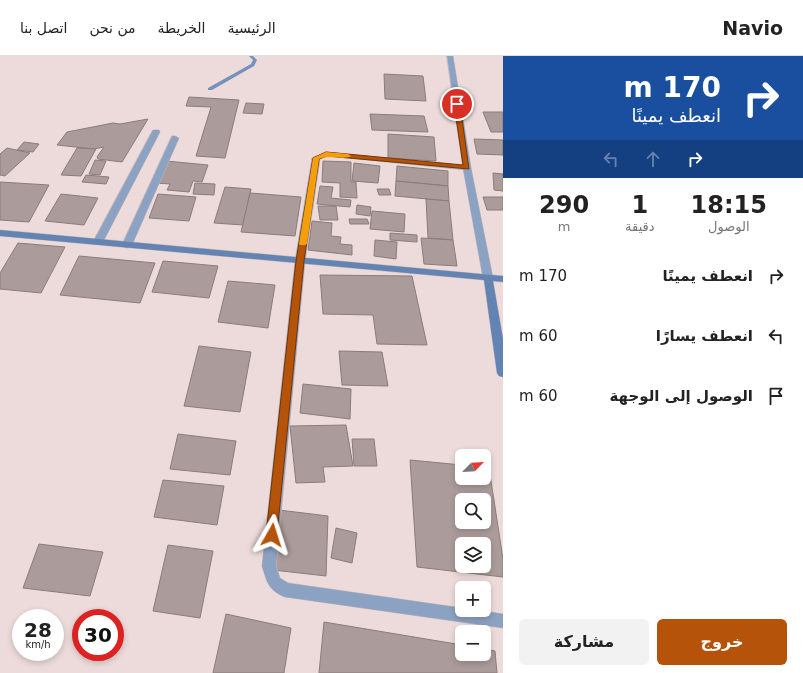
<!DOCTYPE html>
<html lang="ar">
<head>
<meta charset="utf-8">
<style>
  :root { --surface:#fff; --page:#f2f2f2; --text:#222; --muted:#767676; --line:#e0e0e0; --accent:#b45309 }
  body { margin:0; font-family:"DejaVu Sans",Vazirmatn,sans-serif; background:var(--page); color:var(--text); direction:rtl; height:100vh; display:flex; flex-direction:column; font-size:15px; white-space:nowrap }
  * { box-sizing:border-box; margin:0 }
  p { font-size:13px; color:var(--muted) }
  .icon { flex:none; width:22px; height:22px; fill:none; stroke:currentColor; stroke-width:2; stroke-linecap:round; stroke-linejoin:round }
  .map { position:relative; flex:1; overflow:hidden; direction:ltr }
  .drawer { display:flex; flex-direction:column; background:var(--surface); width:300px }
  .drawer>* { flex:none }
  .banner { background:#1a4fa0; color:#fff; overflow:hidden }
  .needle { width:26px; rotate:66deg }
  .fabs { position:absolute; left:455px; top:393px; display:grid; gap:8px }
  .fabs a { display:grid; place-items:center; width:36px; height:36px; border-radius:6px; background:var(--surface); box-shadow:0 2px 6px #0003; font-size:20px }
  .speed { position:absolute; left:12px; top:553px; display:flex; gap:8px; font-size:20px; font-weight:700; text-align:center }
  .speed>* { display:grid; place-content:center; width:52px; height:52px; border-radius:50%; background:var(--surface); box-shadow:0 2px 6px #0003; line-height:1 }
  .speed small { font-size:10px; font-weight:400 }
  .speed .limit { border:6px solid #d22; background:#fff; color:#111 }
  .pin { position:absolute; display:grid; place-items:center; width:34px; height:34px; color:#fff; margin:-17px; border:2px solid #fff; border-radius:50%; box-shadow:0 1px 4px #0007 }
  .me { position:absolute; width:44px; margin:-22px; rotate:6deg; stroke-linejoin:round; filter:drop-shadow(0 0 3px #0008) }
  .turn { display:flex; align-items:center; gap:14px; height:84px; padding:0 16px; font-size:18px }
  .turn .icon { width:52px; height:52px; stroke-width:2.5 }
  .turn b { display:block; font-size:28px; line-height:34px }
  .lanes { display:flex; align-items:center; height:38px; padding:0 16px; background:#0003; justify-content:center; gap:20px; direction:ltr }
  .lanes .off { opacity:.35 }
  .eta { display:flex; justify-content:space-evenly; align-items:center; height:68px; text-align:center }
  .eta b { font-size:24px; font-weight:800; line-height:28px }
  .button { display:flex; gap:8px; margin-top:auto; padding:8px 16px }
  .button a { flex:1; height:46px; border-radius:6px; background:var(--accent); color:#fff; font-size:16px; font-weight:800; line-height:46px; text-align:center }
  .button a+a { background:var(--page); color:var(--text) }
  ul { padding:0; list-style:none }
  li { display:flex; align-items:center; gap:12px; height:60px; padding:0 16px }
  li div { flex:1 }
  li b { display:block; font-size:15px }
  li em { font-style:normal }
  header { display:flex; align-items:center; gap:24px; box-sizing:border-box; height:56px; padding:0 20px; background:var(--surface); border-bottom:1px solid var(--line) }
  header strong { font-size:19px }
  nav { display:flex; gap:22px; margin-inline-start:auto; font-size:14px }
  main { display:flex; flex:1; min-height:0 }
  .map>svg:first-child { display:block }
</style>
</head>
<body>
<header>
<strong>Navio</strong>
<nav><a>الرئيسية</a><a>الخريطة</a><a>من نحن</a><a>اتصل بنا</a></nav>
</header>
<main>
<section class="drawer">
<div class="banner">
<div class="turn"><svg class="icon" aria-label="right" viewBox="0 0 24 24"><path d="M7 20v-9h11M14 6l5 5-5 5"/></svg><div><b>170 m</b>انعطف يمينًا</div></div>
<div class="lanes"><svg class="icon off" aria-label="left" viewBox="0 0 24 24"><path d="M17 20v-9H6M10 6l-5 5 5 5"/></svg><svg class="icon off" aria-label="ahead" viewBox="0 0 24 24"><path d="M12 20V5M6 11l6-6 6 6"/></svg><svg class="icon" aria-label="right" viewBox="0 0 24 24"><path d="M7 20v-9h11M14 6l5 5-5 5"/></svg></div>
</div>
<div class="eta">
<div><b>18:15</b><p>الوصول</p></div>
<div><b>1</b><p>دقيقة</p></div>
<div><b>290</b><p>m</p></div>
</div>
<ul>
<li><svg class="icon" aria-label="right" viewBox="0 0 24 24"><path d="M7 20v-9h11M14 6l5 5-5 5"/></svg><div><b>انعطف يمينًا</b></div><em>170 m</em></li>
<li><svg class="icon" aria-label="left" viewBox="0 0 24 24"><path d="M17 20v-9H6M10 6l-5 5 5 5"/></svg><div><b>انعطف يسارًا</b></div><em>60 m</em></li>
<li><svg class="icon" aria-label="arrive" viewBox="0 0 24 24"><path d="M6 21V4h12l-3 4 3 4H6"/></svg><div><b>الوصول إلى الوجهة</b></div><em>60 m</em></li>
</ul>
<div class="button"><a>خروج</a><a>مشاركة</a></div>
</section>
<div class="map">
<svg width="503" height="617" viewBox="0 0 503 617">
  <rect width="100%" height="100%" fill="#ecdbda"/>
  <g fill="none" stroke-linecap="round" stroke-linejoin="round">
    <!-- stream -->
    <path fill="#7691ba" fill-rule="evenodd" d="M249 0H253L257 4 254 10 212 34H208V32L251 8 253 4Z"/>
  </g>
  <!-- building -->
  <g fill="#ab9c9b" stroke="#8b7c7b" fill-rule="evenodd">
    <path d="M384 18 423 20 426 45 385 43Z"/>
    <path d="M189 41 239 44 225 102 196 100 211 51 186 50Z"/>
    <path d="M246 47 264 48 262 58 243 57Z"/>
    <path d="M483 56H503V76H491Z"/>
    <path d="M370 58 424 60 428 76 372 74Z"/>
    <path d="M148 63 122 106 98 103 97 101 104 91 94 93 57 89 67 76 113 67 120 68Z"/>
    <path d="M388 78 434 81 436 105 388 102Z"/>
    <path d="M474 83 503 84V99L477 98Z"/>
    <path d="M24 86 39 88 33 96 17 94Z"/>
    <path d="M7 92 30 97 5 120 0 119V98Z"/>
    <path d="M77 92 96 93 81 120 61 119Z"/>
    <path d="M95 104 106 105 100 119 89 118Z"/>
    <path d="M166 105 208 109 202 126 193 125 189 136 167 134 170 128 156 127Z"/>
    <path d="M323 105 351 106V126H356L357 142 340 141V127L322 126Z"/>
    <path d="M354 107 380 110 378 127 352 125Z"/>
    <path d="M397 110 448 115V130L396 125Z"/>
    <path d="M493 117 503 118V135L494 134Z"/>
    <path d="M86 119 109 121 106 128 82 126Z"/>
    <path d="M396 125 448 130 449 145 395 140Z"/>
    <path d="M0 126 49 129 29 166 0 164Z"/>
    <path d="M195 127 215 128 214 139 193 138Z"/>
    <path d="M320 130 333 131 331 142 351 144 350 151 317 148Z"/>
    <path d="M225 131 251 133 243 169 214 167Z"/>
    <path d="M377 133H389L391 139H379Z"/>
    <path d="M250 137 301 141 295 180 241 176Z"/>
    <path d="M61 138 98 142 84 169 45 165Z"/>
    <path d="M158 138 196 141 189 165 149 162Z"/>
    <path d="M483 141H503V154H487Z"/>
    <path d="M426 143 449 145 453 184 428 182Z"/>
    <path d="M357 149 371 151 370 160 356 158Z"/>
    <path d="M318 150H336L338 164H320Z"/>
    <path d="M372 155 405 158 404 176 370 173Z"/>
    <path d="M349 163H367L369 168H350Z"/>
    <path d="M312 165 332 167 331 180 341 181 340 188 352 189V199L308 194Z"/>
    <path d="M390 177 417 179V186L390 184Z"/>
    <path d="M421 182 453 184 457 210 424 208Z"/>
    <path d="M375 184 397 186 396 203 374 200Z"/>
    <path d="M18 187 65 191 41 237 0 233V217Z"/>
    <path d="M79 200 155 207 140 247 60 239Z"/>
    <path d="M163 205 218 210 209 242 152 236Z"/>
    <path d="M320 219 412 220 427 289 377 288 373 259 323 258Z"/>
    <path d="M228 225 275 229 268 272 218 266Z"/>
    <path d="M199 290 251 296 240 356 184 350Z"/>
    <path d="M339 295 382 296 388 330 342 329Z"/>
    <path d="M303 328 351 333 350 363 300 357Z"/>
    <path d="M346 369 353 410 323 411 325 426 296 427 290 370Z"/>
    <path d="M178 378 236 385 230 419 170 413Z"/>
    <path d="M352 383H374L377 410H354Z"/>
    <path d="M410 404 462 409V422H484V411L489 412 503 503V521L417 511ZM462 444H484V466H462ZM462 488H484V510H462Z"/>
    <path d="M163 424 224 430 217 469 154 461Z"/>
    <path d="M279 454 328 460 326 520 273 514Z"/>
    <path d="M336 472 357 477 352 507 331 502Z"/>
    <path d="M39 488 103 496 90 540 23 532Z"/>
    <path d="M168 489 213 495 200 562 153 555Z"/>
    <path d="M226 558 291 572 284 617H213Z"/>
    <path d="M324 566 462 589V598H484V593L495 595 497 617H319Z"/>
  </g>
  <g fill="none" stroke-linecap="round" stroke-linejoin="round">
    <!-- minor casing -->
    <g stroke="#c9bab9" stroke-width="1">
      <g id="minor">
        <path d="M153 74H159L160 76 103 186 101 188H95L93 186Z"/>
        <path d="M172 80H175L179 82 132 189 127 192 124 191 122 189Z"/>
        <path d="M326 96 467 110 471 112 467 114 327 100 320 103 305 205 276 510 280 522 288 527 462 552V554H478L503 558V572L285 541C268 534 267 526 262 510L295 205 312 102Z"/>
      </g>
    </g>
    <!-- tertiary casing -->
    <g stroke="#c9bab9" stroke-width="1">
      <path id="tertiary" d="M447 0H453L471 112 493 222 488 225 483 222 463 112Z"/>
    </g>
    <!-- secondary casing -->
    <g stroke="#c9bab9" stroke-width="1">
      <path id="secondary" d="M0 174 503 220V226L493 225 503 283V321L499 320 497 317 484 224 0 180Z"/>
    </g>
    <!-- minor -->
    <use href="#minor" fill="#8ca2c2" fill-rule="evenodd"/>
    <!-- tertiary -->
    <use href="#tertiary" fill="#8ca2c2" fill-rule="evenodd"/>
    <!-- secondary -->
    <use href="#secondary" fill="#6384b2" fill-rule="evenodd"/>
  </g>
  <!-- route -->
  <path fill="#b45309" stroke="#753606" d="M457 46 460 48 469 113 327 100 319 103 304 205 277 479 276 483 272 485 268 483 266 479 296 205 313 102 326 96 463 109 454 48Z"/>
  <!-- slow -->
  <path fill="#f59e0b" d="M326 96 348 98 351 100C345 104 330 99 319 103L307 188 305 189H300L299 188 313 102Z"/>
</svg>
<div class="fabs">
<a><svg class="needle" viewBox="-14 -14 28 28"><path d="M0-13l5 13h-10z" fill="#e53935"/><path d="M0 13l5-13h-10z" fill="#767676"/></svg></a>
<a><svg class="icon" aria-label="search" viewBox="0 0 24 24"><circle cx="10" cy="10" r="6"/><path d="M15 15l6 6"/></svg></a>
<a><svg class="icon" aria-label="layers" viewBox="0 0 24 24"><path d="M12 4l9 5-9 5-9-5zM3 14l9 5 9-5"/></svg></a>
<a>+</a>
<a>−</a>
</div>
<div class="speed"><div>28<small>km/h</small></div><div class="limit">30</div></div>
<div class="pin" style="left:457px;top:48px;background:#d93025"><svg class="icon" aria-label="arrive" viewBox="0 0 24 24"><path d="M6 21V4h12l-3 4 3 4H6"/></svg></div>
<svg class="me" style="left:272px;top:479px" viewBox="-20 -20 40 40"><path d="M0-17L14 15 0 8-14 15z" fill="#b45309" stroke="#fff" stroke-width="4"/></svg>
</div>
</main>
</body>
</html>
